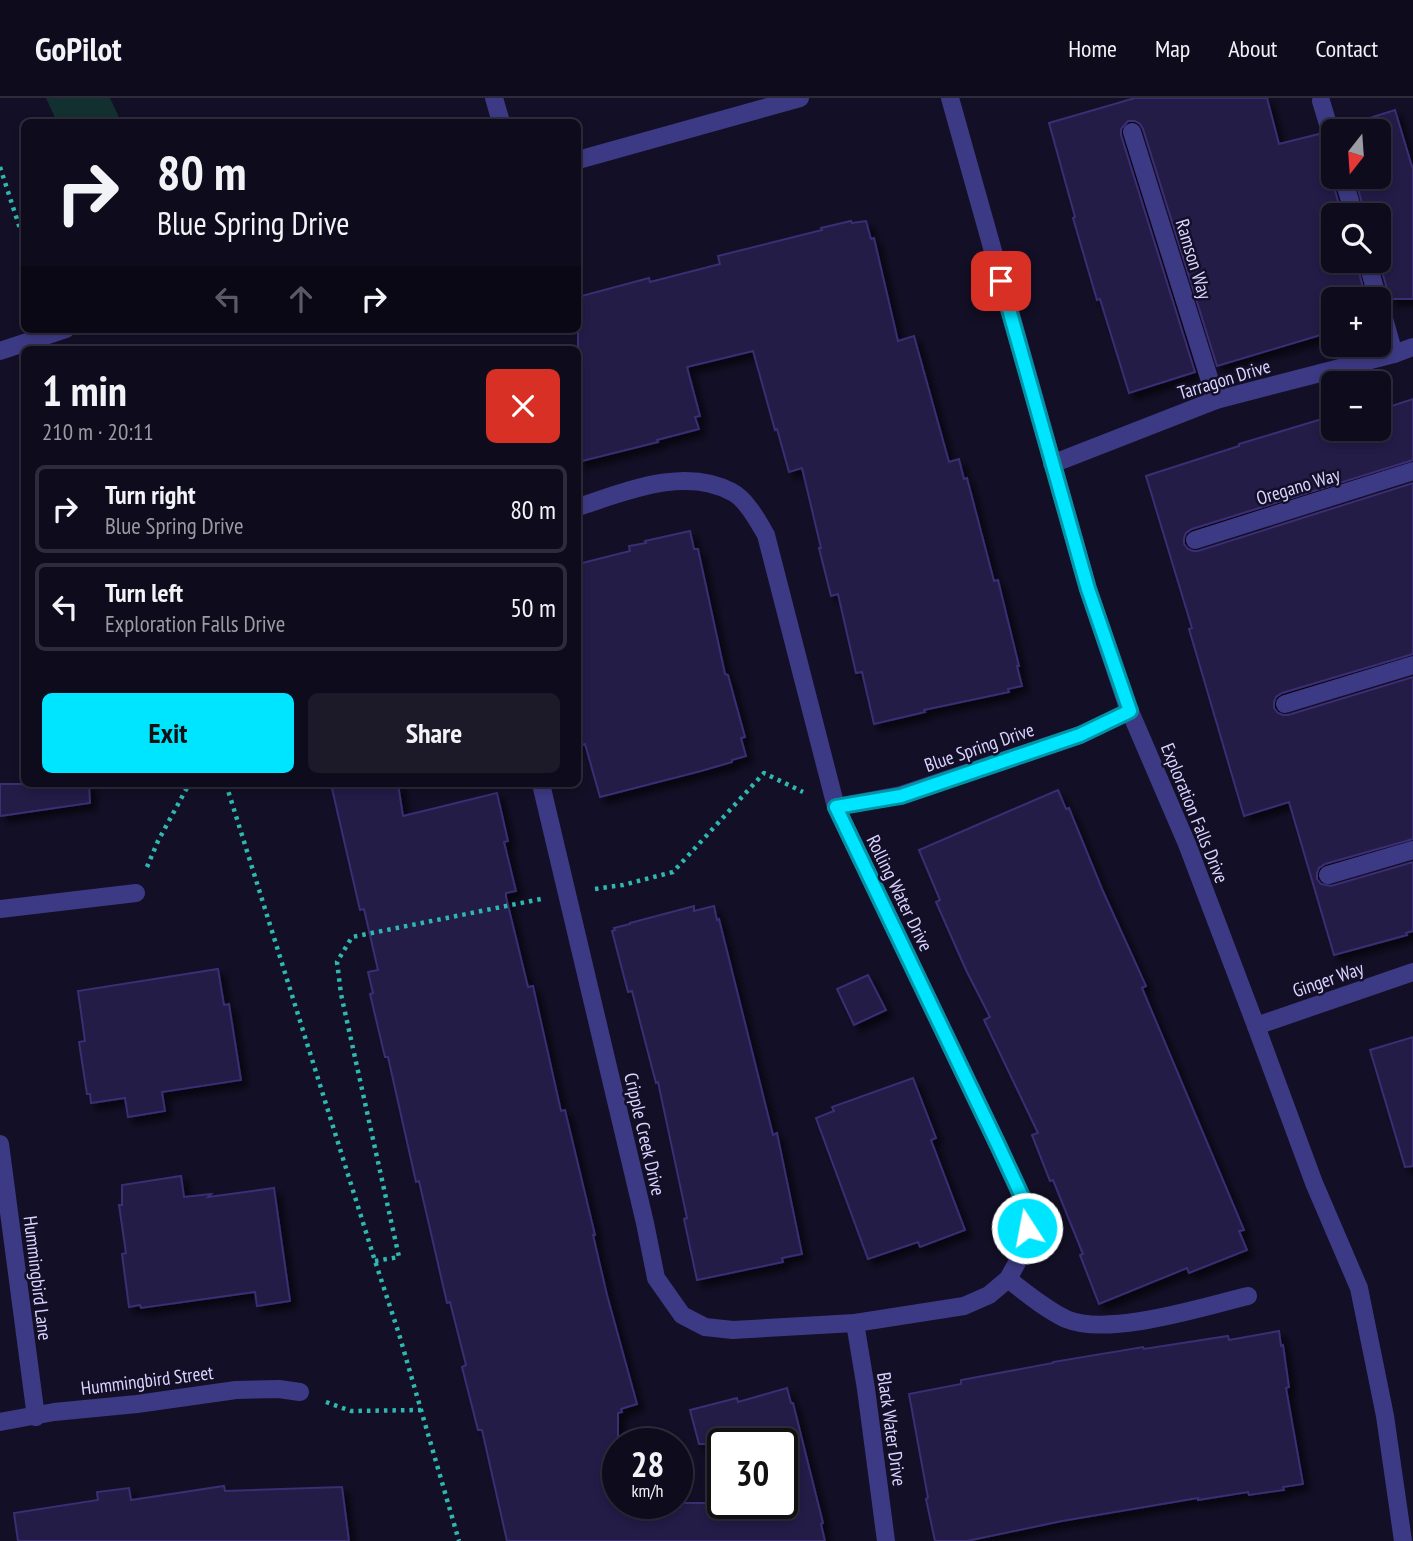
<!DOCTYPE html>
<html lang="en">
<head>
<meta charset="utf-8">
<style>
  :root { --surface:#0e0b1c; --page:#1c1929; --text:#f1f3f6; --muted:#9b9ba3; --line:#2e2b3b; --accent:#00e5ff }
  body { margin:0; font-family:"PT Sans Narrow",sans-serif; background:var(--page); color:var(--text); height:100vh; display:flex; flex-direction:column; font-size:26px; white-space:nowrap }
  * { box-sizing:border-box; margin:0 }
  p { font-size:23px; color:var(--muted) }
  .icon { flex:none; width:38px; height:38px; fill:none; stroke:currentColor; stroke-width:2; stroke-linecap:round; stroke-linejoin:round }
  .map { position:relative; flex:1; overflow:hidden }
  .side { position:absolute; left:21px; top:248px; width:560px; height:441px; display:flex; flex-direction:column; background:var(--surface); border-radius:10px; box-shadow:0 4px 10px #0003,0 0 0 2px var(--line) }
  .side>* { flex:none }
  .banner { position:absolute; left:21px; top:21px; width:560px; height:214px; border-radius:10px; box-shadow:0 4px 10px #0003,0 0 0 2px var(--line); background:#0e0b1c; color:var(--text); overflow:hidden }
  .needle { width:46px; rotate:197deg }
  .fabs { position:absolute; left:1321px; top:21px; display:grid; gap:14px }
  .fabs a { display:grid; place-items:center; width:70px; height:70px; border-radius:10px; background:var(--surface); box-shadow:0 4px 10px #0003,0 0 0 2px var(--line); font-size:35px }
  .speed { position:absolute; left:602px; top:1330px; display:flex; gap:14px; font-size:35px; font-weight:700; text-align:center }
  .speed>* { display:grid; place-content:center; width:91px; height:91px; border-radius:50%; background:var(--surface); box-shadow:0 4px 10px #0003,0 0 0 2px var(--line); line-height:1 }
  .speed small { font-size:18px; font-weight:400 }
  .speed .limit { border:4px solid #111; border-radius:10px; background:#fff; color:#111 }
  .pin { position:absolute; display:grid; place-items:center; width:60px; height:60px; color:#fff; margin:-30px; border-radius:14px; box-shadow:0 4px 10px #0006 }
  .me { position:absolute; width:77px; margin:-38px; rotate:349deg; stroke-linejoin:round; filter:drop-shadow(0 0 5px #0008) }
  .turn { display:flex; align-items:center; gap:24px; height:147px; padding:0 21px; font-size:32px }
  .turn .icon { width:91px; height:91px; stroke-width:2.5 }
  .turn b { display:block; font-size:49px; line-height:60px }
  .lanes { display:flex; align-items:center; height:66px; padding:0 21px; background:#0003; justify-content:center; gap:35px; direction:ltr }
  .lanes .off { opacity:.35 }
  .round { display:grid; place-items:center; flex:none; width:74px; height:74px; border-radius:10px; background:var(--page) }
  .headline { display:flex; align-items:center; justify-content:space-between; height:119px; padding:0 21px }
  h1 { font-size:42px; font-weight:700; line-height:52px }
  .primary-button { display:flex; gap:14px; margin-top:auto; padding:14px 21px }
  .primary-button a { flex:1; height:80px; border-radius:10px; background:var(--accent); color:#111; font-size:28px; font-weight:700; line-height:80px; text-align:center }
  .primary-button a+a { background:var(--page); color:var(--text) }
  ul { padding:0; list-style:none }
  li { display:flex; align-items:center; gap:21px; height:88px; margin:0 14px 10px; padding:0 7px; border:4px solid var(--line); border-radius:10px }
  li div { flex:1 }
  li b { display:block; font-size:26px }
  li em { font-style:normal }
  header { display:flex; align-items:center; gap:42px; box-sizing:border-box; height:98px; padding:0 35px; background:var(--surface); border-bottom:2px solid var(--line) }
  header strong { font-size:33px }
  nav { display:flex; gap:38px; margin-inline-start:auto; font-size:24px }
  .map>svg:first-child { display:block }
</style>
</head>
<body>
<header>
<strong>GoPilot</strong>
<nav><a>Home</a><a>Map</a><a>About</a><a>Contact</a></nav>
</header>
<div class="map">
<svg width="1413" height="1443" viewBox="0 0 1413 1443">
  <defs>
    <filter id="shadow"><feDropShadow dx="6" dy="6" stdDeviation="3.5" flood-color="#0009"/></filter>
  </defs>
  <rect width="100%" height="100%" fill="#130f26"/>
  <!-- green -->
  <path fill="#12302f" d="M46 0H110L118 17 119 24H57Z"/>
  <!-- building -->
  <g fill="#241b47" stroke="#3b2d73" stroke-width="2" filter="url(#shadow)">
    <path d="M1135 0H1267L1279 46 1319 36 1326 54 1334 57 1332 82 1342 117H1334V163H1356L1366 201H1334V233L1217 268 1143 31 1140 26 1135 23H1128L1121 31V37L1195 274 1129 295 1100 201 1097 202 1073 120 1075 119 1049 25Z"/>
    <path d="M1395 12 1413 72V201H1390L1379 163V117H1365L1355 79H1379V33H1342L1341 29Z"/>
    <path d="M851 123 852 125 866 123 871 141 874 140 898 243 914 238 949 364 959 361 964 381 967 380 994 483 998 482 1019 568H1017L1022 588 1008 591 1009 594 924 612 925 614 874 626 862 574 856 575 838 496 831 498 819 450H821L802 370 789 374 777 331 775 332 753 253 687 269 700 318 695 319 699 331 657 342 658 344 578 364V199L649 180 650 184 720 166 718 158 822 132 821 130Z"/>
    <path d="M1413 301V362L1192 431 1186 435 1184 440V446L1188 451 1193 453H1198L1413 385V556L1282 595 1276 599 1274 604V610L1278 615 1283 617H1288L1413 579V741L1325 766 1319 770 1317 775V781L1321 786 1331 788 1413 764V833L1406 835 1407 837 1334 857 1289 704 1244 718 1189 531 1192 530 1146 378 1239 348V346L1322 321 1325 329 1334 326V331H1379V312Z"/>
    <path d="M690 433 694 451H698L725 576 728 577 745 639 741 640 746 658 732 662V664L701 673 600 699 585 646 578 648V466L630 453 629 448 646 445 645 443Z"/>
    <path d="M0 686H89L90 705 0 718Z"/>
    <path d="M331 686H398L403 718 497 695 508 743 504 744 516 793 506 795V799L528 889 533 888 561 1013 565 1012 595 1137H593L607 1197 637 1306 621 1311 622 1314 618 1315V1405H782V1346H699L690 1312 737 1300 738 1304 787 1290 791 1305H793L823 1425 821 1426 825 1443H507L482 1332H478L462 1269 466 1267 450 1204 447 1205 419 1083 416 1084 388 959H385L370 896 373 895 368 874 378 872 364 811 360 812Z"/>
    <path d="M1058 692 1066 711 1069 710 1102 791 1146 888 1142 890 1244 1132 1239 1133 1247 1152 1189 1175 1187 1170 1099 1206 1080 1157 1083 1156 1053 1082 1050 1083 1032 1037 1038 1035 984 922 990 919 966 872 936 804 940 802 919 752Z"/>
    <path d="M694 808V813L714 808 717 822 719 821 773 1037 777 1035 802 1156 782 1160 783 1164 697 1182 684 1121 687 1120 658 984 656 985 632 893 628 894 612 833 615 832 614 830 630 826V825Z"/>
    <path d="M218 871 224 907 229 906 241 982 162 994 165 1013 128 1019 125 1000 91 1005 90 996H87L79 944 85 943 78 893Z"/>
    <path d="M868 877 886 912 854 927 837 891Z"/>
    <path d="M1413 939V1068L1405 1069 1370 952Z"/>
    <path d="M913 980 936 1040 931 1042 965 1132 920 1149 918 1144 868 1161 816 1020 834 1013 832 1009Z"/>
    <path d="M181 1078 184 1099 211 1096 208 1099 274 1090 290 1203 257 1208 255 1194 141 1210 140 1207 129 1209 122 1156 126 1155 119 1107H122V1087Z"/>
    <path d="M1279 1233 1281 1248 1283 1247 1289 1289 1286 1290 1303 1386 1283 1389 1284 1392 1249 1397 1248 1394 1198 1402V1400L1062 1423 967 1443H935L926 1401 928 1400 909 1296 961 1286V1282L1053 1265V1264L1143 1249 1144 1251 1228 1238 1229 1242Z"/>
    <path d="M224 1388 225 1393 342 1389 349 1443H18L14 1415 98 1402 97 1394 129 1390 131 1402Z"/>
  </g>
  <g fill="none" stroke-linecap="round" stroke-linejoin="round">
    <!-- path -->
    <g stroke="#2fb8b0" stroke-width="4.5" stroke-dasharray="3.5 5" stroke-linecap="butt">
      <path d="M0 69 24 143"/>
      <path d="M226 686 375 1163 399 1236 459 1443"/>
      <path d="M147 769 158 743 189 686"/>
      <path d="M595 791 623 787 673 774 764 675 803 694"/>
      <path d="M375 1163 399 1159 341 896 337 864 352 839 541 801"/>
      <path d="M326 1304 351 1313 421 1312"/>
    </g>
    <!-- minor -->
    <g stroke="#3d3a85" stroke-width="18">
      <path d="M494 0 501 24"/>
      <path d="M1321 3 1334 46"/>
      <path d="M1132 34 1216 302"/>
      <path d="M578 62 800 0"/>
      <path d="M1343 79 1354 117"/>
      <path d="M1367 163 1378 201"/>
      <path d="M1379 203 1394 256"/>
      <path d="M0 253 66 231"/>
      <path d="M1052 366 1216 302 1394 256 1413 249"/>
      <path d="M1195 442 1413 373"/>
      <path d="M1285 606 1413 567"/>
      <path d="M541 686 645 1125 656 1180 682 1217 705 1229 733 1232 855 1225 964 1208 989 1197 1008 1181 1019 1161 1027 1130 1025 1106 998 1047 836 709 766 437C758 423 746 401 732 394 684 368 625 394 578 409"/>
      <path d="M836 709 901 697 1080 637 1130 613"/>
      <path d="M1328 777 1413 752"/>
      <path d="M0 811 136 795"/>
      <path d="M1256 928 1413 874"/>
      <path d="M0 1046 36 1319"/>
      <path d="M1008 1181C1026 1195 1045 1211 1066 1221 1109 1239 1202 1209 1248 1198"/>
      <path d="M855 1225 866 1291 886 1443"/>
      <path d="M0 1324 54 1314 137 1306 236 1292 279 1291 300 1294"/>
    </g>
    <!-- tertiary -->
    <path stroke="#3d3a85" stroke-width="18" d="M950 0 1088 491 1126 604 1187 746 1256 928 1314 1085 1359 1190 1385 1318 1403 1443"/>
  </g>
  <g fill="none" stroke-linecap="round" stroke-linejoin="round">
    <!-- route casing -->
    <g stroke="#0095a6" stroke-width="18">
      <path id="route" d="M1001 183 1088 491 1130 613 1080 637 901 698 836 709 998 1047 1025 1105 1027 1130"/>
    </g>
    <!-- route -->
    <use href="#route" stroke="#00e5ff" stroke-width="12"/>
  </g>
  <g text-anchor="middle" stroke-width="5" stroke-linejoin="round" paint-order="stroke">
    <!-- street labels -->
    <g font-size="19" fill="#d9d4ff" stroke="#130f26">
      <text transform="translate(1194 161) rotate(73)" y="7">Ramson Way</text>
      <text transform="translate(1224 281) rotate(-17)" y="7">Tarragon Drive</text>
      <text transform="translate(1298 388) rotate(-17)" y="7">Oregano Way</text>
      <text transform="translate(979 649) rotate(-19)" y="7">Blue Spring Drive</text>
      <text transform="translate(1195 715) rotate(68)" y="7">Exploration Falls Drive</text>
      <text transform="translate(900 795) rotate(64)" y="7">Rolling Water Drive</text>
      <text transform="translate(1328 881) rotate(-19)" y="7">Ginger Way</text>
      <text transform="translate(645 1036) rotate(77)" y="7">Cripple Creek Drive</text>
      <text transform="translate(38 1180) rotate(83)" y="7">Hummingbird Lane</text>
      <text transform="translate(147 1282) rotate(-7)" y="7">Hummingbird Street</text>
      <text transform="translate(892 1331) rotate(82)" y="7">Black Water Drive</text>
    </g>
  </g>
</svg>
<div class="fabs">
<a><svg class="needle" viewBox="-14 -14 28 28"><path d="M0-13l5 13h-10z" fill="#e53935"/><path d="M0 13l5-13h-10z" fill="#9b9ba3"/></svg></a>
<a><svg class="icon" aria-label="search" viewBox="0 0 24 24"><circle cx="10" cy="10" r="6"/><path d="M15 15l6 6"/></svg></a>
<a>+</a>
<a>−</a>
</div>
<div class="speed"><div>28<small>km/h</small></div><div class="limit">30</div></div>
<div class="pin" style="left:1001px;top:183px;background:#d93025"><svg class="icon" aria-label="arrive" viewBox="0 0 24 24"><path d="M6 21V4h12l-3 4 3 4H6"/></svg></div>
<svg class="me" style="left:1027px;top:1130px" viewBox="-20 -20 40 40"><circle r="17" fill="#00e5ff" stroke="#fff" stroke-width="3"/><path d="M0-11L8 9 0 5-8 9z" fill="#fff"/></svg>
<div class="banner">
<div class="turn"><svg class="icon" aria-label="right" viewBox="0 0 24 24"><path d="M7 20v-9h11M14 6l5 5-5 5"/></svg><div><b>80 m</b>Blue Spring Drive</div></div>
<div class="lanes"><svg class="icon off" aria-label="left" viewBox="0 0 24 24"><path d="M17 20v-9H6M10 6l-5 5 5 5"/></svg><svg class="icon off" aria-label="ahead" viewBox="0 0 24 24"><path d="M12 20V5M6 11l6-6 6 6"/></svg><svg class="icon" aria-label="right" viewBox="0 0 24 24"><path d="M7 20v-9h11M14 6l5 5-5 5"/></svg></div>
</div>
<section class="side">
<div class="headline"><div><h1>1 min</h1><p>210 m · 20:11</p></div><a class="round" style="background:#d93025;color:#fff"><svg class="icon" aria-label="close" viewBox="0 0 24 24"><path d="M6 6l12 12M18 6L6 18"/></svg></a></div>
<ul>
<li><svg class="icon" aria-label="right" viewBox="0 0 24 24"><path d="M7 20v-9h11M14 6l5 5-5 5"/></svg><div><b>Turn right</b><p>Blue Spring Drive</p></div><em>80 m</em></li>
<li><svg class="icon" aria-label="left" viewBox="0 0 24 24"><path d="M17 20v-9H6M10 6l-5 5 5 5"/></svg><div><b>Turn left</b><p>Exploration Falls Drive</p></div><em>50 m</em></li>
</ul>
<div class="primary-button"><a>Exit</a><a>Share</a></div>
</section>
</div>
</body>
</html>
